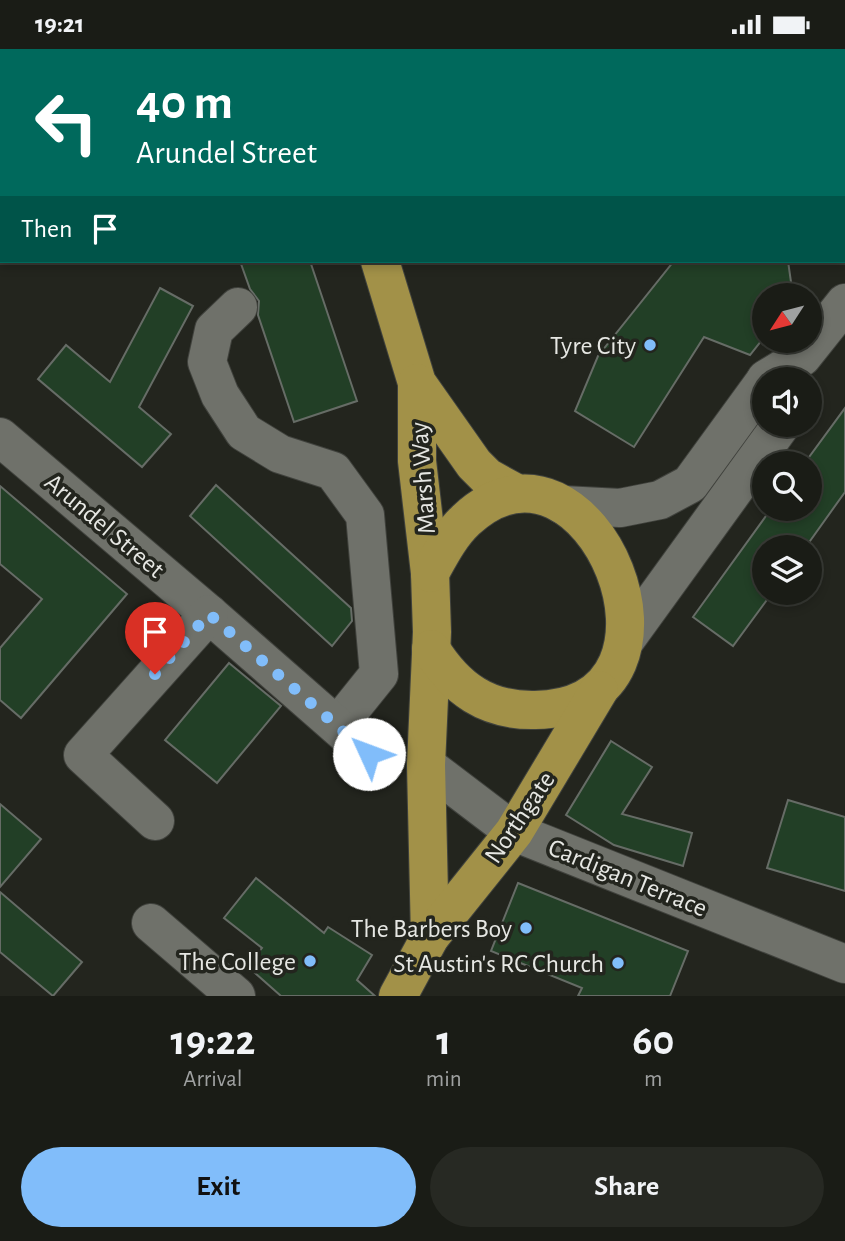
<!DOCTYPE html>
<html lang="en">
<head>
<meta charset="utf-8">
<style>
  :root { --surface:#1a1c16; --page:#272923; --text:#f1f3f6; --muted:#9fa1a1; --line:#383a35; --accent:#81bdfa }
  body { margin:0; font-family:"Alegreya Sans",sans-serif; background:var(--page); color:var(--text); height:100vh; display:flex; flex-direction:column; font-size:26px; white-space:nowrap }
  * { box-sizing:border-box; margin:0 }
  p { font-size:23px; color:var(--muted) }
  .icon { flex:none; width:38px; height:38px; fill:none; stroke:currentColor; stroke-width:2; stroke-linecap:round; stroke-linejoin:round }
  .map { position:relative; height:947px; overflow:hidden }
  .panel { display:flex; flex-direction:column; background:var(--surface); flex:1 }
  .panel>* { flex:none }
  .top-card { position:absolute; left:0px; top:0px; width:845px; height:214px; box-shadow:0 4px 10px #0003,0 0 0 2px var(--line); background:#00695c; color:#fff; overflow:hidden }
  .needle { width:46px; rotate:234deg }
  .fabs { position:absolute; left:752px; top:234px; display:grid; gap:14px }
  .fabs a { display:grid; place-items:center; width:70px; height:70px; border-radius:50%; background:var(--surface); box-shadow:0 4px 10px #0003,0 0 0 2px var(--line); font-size:35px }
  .pin { position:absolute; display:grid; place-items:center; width:60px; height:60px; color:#fff; margin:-72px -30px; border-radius:50% 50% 50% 0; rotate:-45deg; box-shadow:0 0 7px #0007 }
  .pin .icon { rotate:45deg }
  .me { position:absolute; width:77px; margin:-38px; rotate:313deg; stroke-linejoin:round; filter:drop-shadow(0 0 5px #0008) }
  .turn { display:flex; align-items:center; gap:24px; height:147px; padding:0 21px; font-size:32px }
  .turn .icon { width:91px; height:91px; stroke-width:2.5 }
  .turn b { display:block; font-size:49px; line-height:60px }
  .then { display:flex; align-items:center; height:66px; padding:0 21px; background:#0003; gap:14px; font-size:26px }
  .eta { display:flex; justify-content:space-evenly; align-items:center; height:119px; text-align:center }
  .eta b { font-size:42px; font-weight:600; line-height:49px }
  .cta { display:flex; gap:14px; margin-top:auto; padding:14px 21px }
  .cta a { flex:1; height:80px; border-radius:42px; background:var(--accent); color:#111; font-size:28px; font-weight:600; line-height:80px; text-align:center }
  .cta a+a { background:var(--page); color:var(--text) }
  .status { display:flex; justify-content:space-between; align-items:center; height:49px; padding:0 35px; background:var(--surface); direction:ltr }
  .status svg { height:19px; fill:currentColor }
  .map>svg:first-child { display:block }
</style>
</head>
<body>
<div class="status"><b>19:21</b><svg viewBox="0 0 49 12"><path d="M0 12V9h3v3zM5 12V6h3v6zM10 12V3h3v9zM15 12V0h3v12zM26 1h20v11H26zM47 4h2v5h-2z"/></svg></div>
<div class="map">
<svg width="845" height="947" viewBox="0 0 845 947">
  <rect width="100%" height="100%" fill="#23251e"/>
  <!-- building -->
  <g fill="#223f26" stroke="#666c66" stroke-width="2">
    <path d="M240 212H310L357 352 294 373 258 266 259 252 250 240Z"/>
    <path d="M674 212H788L793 247H765V287L750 306 704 288 634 398 575 362 598 307Z"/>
    <path d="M160 239 193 257 139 358 171 385 142 418 38 330 66 296 110 333Z"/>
    <path d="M845 359V443L805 499H765V544H772L733 597 693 568 771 460H810V415H804Z"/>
    <path d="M216 436 351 559 352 572 332 597 190 467Z"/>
    <path d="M0 437 127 545 21 669 0 651V599L42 550 0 515Z"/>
    <path d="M229 614 281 657 217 734 165 691Z"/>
    <path d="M611 692 652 718 622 765 692 784 683 817 614 796 566 766Z"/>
    <path d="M788 751 845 768V842L767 819Z"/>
    <path d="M0 755 41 790 0 838Z"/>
    <path d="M256 829 324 884 328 878 372 906 357 931 375 947H281L247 917 262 899 224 869Z"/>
    <path d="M518 834 688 902 670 947H578L582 939 491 902Z"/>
    <path d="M0 843 82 913 53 947 0 903Z"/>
  </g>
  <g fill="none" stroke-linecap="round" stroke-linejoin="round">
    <!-- minor casing -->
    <g stroke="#40423d" stroke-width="40">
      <g id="minor">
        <path d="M257 0 259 2"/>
        <path d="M31 2 33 0"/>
        <path d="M597 2V0"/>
        <path d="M0 41 2 38"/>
        <path d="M844 174H845"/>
        <path d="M238 258 214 281 207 313 220 346 244 383 280 405 333 422 365 466 379 625 338 676"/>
        <path d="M766 330 802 308 845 254"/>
        <path d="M0 388 209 565 369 705"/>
        <path d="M563 456 620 459 660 451 690 435 765 332"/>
        <path d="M626 590 781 376"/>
        <path d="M426 716 514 783 845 915"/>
        <path d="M155 772 83 706 209 565"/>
        <path d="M151 874 236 947"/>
      </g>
    </g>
    <!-- highway casing -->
    <g stroke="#40423d" stroke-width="40">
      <g id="highway">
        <path d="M315 0V2"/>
        <path d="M380 212 417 334 474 415 487 428 516 444"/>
        <path d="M417 334V412L430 524 432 583 426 716 430 888"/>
        <path d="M430 524C440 506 450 486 466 471 590 355 715 658 535 661 487 662 456 640 431 600"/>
        <path d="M398 947 430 888 514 783 599 641"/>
      </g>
    </g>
    <!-- minor -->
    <use href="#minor" stroke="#6f716a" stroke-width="38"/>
    <!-- highway -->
    <use href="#highway" stroke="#a29148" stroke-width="38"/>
  </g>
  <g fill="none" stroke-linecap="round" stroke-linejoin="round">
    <!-- route -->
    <path stroke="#81bdfa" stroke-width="12" stroke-dasharray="0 21.6" d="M155 625 209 565 369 705"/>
  </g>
  <!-- markers -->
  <g fill="#81bdfa" stroke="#23251e" stroke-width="2.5">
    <circle cx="650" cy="296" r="7"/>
    <circle cx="526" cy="879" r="7"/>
    <circle cx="310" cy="912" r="7"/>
    <circle cx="618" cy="914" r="7"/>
  </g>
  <g text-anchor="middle" stroke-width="7" stroke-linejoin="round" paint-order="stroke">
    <!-- poi labels -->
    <g font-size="26" fill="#e6e7e3" stroke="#23251e" text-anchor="end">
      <text x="636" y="305">Tyre City</text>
      <text x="512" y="888">The Barbers Boy</text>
      <text x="296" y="921">The College</text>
      <text x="604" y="923">St Austin's RC Church</text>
    </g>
    <!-- street labels -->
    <g font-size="26" fill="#e6e7e3" stroke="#23251e">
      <text transform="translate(422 429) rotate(-94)" y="9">Marsh Way</text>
      <text transform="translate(105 476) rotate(40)" y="9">Arundel Street</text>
      <text transform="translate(519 768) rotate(-56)" y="9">Northgate</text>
      <text transform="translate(628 828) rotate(22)" y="9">Cardigan Terrace</text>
    </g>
  </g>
</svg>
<div class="fabs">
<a><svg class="needle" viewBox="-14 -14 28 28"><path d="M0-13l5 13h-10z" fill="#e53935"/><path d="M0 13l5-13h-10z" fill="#9fa1a1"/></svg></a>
<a><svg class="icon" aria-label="sound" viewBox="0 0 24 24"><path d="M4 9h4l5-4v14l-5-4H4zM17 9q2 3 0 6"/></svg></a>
<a><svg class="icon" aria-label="search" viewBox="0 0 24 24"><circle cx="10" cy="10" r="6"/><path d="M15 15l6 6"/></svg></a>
<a><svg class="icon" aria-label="layers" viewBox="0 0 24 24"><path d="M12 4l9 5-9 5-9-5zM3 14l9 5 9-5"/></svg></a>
</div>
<div class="pin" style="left:155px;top:625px;background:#d93025"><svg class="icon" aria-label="arrive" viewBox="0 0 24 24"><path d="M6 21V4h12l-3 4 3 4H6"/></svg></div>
<svg class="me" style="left:369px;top:705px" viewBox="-20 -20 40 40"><circle r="19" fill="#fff"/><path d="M0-13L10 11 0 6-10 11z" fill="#81bdfa"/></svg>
<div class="top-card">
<div class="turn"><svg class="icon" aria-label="left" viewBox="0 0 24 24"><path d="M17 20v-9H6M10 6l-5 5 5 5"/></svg><div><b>40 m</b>Arundel Street</div></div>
<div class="then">Then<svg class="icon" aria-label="arrive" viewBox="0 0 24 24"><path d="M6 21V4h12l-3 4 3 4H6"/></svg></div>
</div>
</div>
<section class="panel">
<div class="eta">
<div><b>19:22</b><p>Arrival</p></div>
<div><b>1</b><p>min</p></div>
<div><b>60</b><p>m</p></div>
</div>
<div class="cta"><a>Exit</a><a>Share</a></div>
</section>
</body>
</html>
